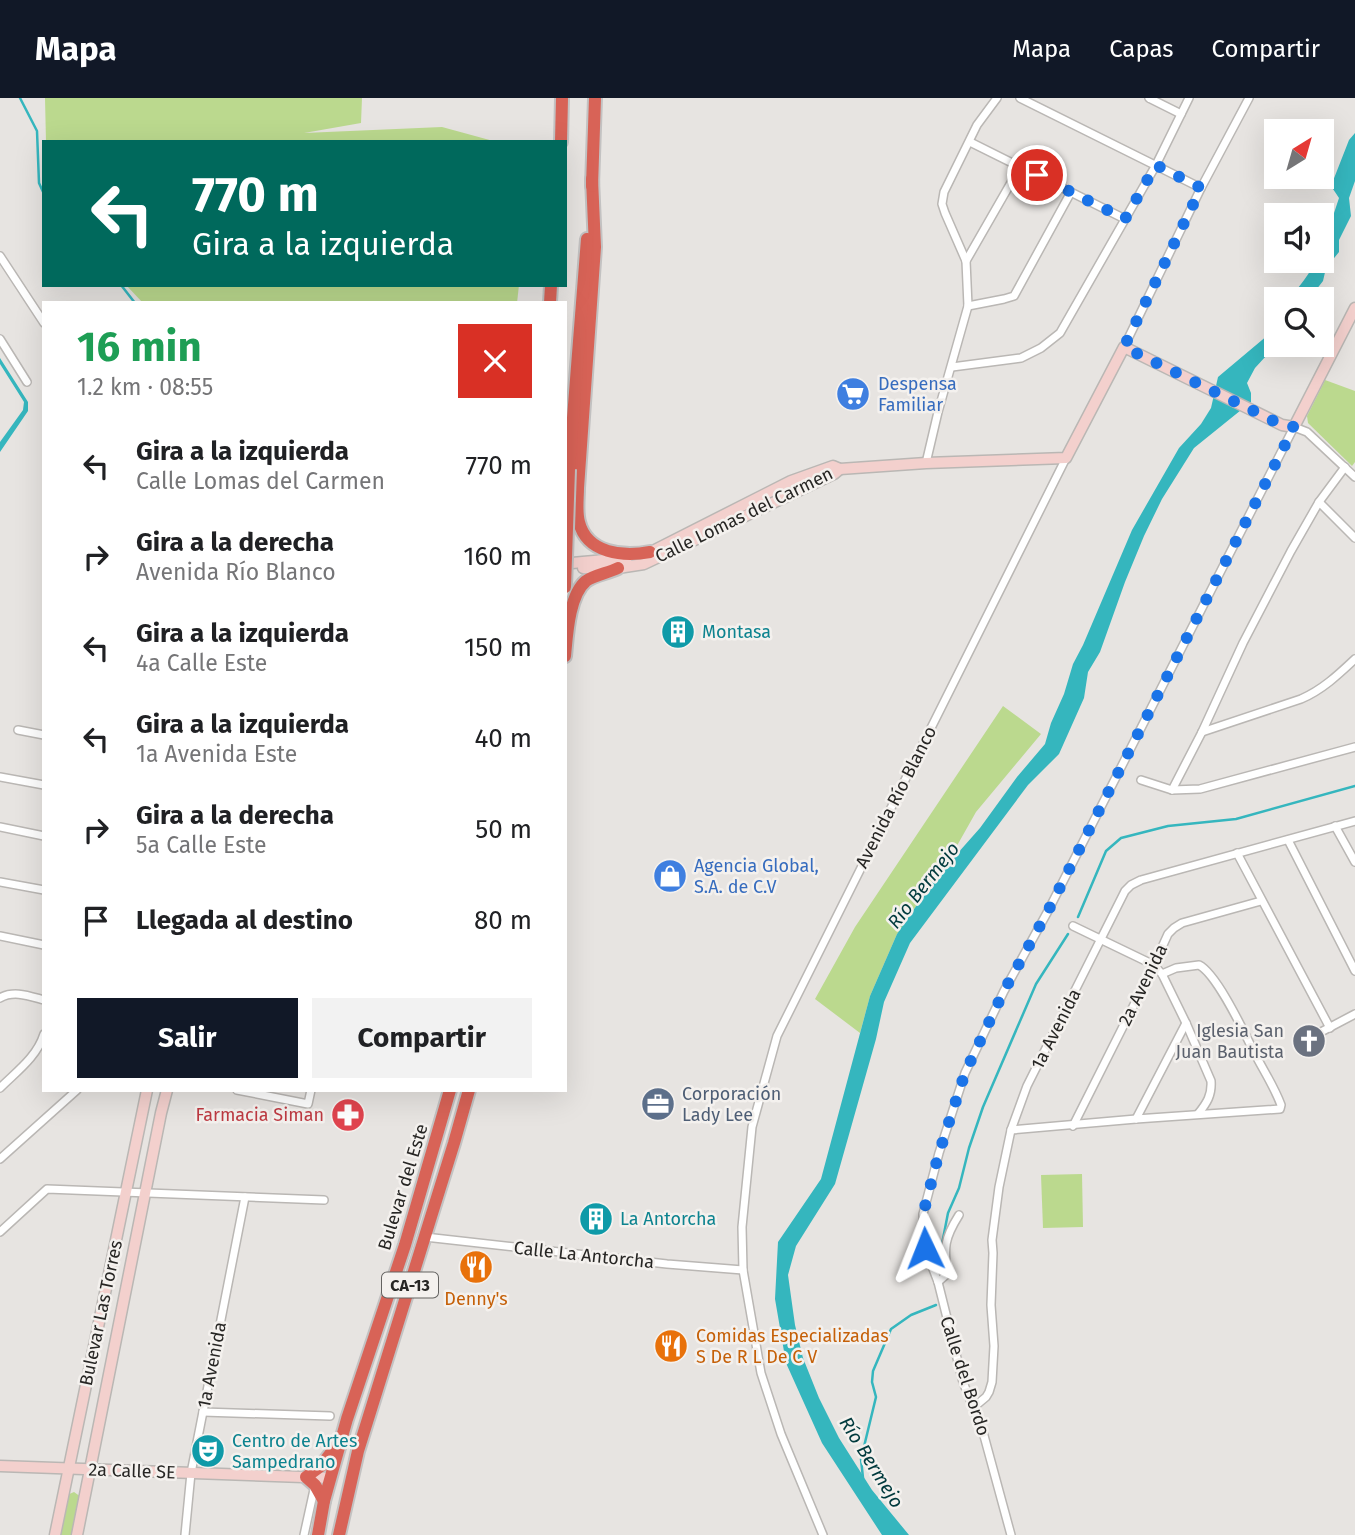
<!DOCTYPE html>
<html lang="es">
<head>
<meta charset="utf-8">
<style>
  :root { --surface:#fff; --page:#f2f2f2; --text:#202124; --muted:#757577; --accent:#111827 }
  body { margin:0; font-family:"Fira Sans",sans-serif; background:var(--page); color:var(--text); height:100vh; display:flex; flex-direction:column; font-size:26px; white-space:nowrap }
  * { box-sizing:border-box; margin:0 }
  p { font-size:23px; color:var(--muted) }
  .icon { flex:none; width:38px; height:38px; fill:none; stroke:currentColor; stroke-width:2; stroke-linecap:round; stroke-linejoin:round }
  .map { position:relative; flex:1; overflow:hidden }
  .panel { position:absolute; left:42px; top:203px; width:525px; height:791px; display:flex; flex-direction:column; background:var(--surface); border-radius:0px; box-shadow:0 7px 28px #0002 }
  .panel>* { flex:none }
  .banner { position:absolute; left:42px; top:42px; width:525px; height:147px; border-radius:0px; box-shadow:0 7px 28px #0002; background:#00695c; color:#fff; overflow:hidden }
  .needle { width:46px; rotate:37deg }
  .controls { position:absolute; left:1264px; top:21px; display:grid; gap:14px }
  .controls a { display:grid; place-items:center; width:70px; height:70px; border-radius:0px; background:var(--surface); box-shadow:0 7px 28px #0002; font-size:35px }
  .pin { position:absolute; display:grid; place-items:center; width:60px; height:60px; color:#fff; margin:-30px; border:4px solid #fff; border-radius:50%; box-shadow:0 2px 7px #0007 }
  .me { position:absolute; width:77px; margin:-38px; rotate:358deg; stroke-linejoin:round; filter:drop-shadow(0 0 5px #0008) }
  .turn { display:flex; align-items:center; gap:24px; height:147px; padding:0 35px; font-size:32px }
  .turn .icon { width:91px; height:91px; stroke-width:2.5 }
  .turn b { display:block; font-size:49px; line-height:60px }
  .round { display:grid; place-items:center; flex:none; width:74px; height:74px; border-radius:0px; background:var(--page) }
  .head { display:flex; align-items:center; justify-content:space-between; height:119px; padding:0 35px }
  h1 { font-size:42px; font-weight:700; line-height:52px; color:#1e9e55 }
  .action { display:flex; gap:14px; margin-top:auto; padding:14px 35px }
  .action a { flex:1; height:80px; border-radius:0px; background:var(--accent); color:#fff; font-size:28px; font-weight:700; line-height:80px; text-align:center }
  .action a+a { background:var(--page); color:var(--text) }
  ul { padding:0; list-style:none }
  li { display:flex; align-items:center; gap:21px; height:91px; padding:0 35px }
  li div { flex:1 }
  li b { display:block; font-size:26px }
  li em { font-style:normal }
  header { display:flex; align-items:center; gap:42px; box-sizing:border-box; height:98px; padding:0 35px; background:var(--accent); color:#fff }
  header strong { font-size:33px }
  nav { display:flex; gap:38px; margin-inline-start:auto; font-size:24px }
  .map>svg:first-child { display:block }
</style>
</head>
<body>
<header>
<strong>Mapa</strong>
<nav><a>Mapa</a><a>Capas</a><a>Compartir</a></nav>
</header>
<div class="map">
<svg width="1355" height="1437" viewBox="0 0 1355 1437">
  <rect width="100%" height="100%" fill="#e7e4e1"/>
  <!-- green -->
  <g fill="#bbd98e">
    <path d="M45 0H362L361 25 304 35 442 29 497 44H46Z"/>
    <path d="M126 187H519L517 205H143Z"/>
    <path d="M1325 282 1355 293V364L1352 368 1308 325 1307 318Z"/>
    <path d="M1003 608 1041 636 976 714 954 753 897 836 870 898 860 935 815 901 855 829Z"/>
    <path d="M1082 1076 1083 1129 1043 1130 1041 1077Z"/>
    <path d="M74 1394 81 1399 73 1437H59L67 1397Z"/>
  </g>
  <!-- water -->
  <g fill="#35b6be">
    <path d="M1355 35V83L1349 100 1351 118 1339 142V154L1326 170 1323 183 1309 201H1290C1299 188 1309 177 1316 163H1321V154L1331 143 1332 121 1339 100 1331 88 1349 42Z"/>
    <path d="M1276 225V247L1255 270 1247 285 1251 295V304L1194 350 1162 401 1144 438 1125 484 1100 554 1088 574 1084 600 1059 656 1028 687 910 845 884 904 876 941 835 1086 796 1148 788 1177 795 1227 803 1260 819 1300 839 1340 872 1392 909 1437H882L822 1345 786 1265 775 1201 778 1144 821 1081 870 898 897 836 934 782 980 730 1017 679 1045 646 1051 625 1064 596 1073 566 1083 547 1132 432 1179 350 1201 326 1211 310 1218 279 1268 237Z"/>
    <path d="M0 260 28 304V313L0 354V344L23 312 24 304 0 266Z"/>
  </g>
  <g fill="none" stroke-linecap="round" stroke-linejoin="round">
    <!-- stream -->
    <g stroke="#35b6be" stroke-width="2.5">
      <path d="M20 0 37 33 39 85 44 96"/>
      <path d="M121 187 135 205"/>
      <path d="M1078 819 1106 753 1121 740 1168 728 1236 721 1355 688"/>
      <path d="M942 1146 948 1115 959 1090 969 1050 983 1009 1036 886 1068 836"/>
      <path d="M937 1173 940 1155"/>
      <path d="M863 1380 861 1361 876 1299 872 1284 873 1273 891 1231 911 1217 936 1207"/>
    </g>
    <!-- street casing -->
    <g stroke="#bab7b4" stroke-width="10">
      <g id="street">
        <path d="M1020 0 1201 90"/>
        <path d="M1149 0 1181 16"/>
        <path d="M970 44 1125 121"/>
        <path d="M0 158 44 225"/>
        <path d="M966 163 1020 69"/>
        <path d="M968 208 1004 201 1014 198 1071 94"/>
        <path d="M0 241 27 284"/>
        <path d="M1124 249 1201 90 1249 0"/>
        <path d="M952 269 1021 260 1041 250 1060 235 1156 67 1189 0"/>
        <path d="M926 365 938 314 968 208 966 163 945 115 942 106 944 94 977 27 997 0"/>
        <path d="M1319 404 1355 440"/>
        <path d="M18 632 44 637"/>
        <path d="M1202 634 1301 601C1322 592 1338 577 1355 561"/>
        <path d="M0 679 44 687"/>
        <path d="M1141 682 1172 692 1200 691 1355 649"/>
        <path d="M1172 692 1202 634 1243 545 1291 453 1319 404 1345 369"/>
        <path d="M1335 728 1355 764"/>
        <path d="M0 729 44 738"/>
        <path d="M1288 742 1355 873"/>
        <path d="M1237 755 1330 930"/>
        <path d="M0 784 44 792"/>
        <path d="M1073 828 1154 867 1162 876 1186 925 1211 983C1212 997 1207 1005 1198 1016"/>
        <path d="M0 838 44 847"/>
        <path d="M0 900C14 892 29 898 44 902"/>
        <path d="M1321 934 1355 916"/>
        <path d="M0 990C16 974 37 959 44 936"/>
        <path d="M237 992 308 1006 311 992"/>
        <path d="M1136 1021 1186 925"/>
        <path d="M1073 1028 1154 867 1168 836 1174 830 1182 825 1261 803"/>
        <path d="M1011 1032 1136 1021 1280 1011 1281 1007C1274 988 1263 972 1254 954 1244 934 1217 876 1199 867L1176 870 1162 876"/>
        <path d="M0 1061 77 992"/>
        <path d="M0 1134 47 1091 324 1102"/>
        <path d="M425 1139 667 1166 743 1172"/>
        <path d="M938 1184 947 1176C944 1149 944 1141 959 1117"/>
        <path d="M974 1309 986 1299 989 1294 992 1284 994 1248 991 1207 993 1155 992 1142 999 1089 1011 1032 1027 988 1125 793 1131 787 1141 782 1355 723"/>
        <path d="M203 1314 330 1318"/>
        <path d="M185 1437 191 1375 245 1099"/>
        <path d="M304 1437 315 1387"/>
        <path d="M823 1437 781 1336 761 1275 743 1172 742 1129 752 1029 777 938 1066 360"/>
        <path d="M1011 1437 983 1334 963 1284 938 1184 925 1150 923 1116 939 1055 965 975 1004 893 1048 813 1294 329 1307 334 1355 379"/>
      </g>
    </g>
    <!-- secondary casing -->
    <g stroke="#bab7b4" stroke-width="13">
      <g id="secondary">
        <path d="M645 457 791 383 833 368 840 371 926 365 1066 360 1124 249 1282 327 1294 329 1355 210"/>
        <path d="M565 467 572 465 627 460"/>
        <path d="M583 470H618L644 466 834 376 840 371"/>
        <path d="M0 1368 331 1380"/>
        <path d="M55 1437 147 992"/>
        <path d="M77 1437 161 1015 167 992"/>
      </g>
    </g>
    <!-- highway casing -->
    <g stroke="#c3c2c2" stroke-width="16">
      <g id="highway">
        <path d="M561 44 562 0"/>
        <path d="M592 81 595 149 578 390C578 401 576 413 579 424 587 456 624 459 650 454"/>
        <path d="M592 88 595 0"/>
        <path d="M550 205 551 187"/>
        <path d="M569 371 587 141"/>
        <path d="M565 558C567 537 569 497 586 483 594 477 608 475 618 470"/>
        <path d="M324 1403 315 1387 306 1379 321 1368 337 1347"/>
        <path d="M318 1437 324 1403 347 1321 405 1147 450 992"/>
        <path d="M339 1437 358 1353 454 1045 469 992"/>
      </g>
    </g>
    <!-- street -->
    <use href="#street" stroke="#fff" stroke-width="7"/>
    <!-- secondary -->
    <use href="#secondary" stroke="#f3d0cd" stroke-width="10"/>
    <!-- highway -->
    <use href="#highway" stroke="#d86357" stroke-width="12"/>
    <!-- highway-bridge casing -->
    <g stroke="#c3c2c2" stroke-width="16" stroke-linecap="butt">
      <path id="highway-bridge" d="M565 489 569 371"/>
    </g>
    <!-- highway-bridge -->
    <use href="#highway-bridge" stroke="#d86357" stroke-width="12"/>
  </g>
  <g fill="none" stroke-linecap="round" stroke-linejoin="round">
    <!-- route -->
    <path stroke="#1a73e8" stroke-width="12" stroke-dasharray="0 21.6" d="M925 1150 923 1116 939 1055 965 975 1004 893 1048 813 1294 329 1282 327 1124 249 1201 90 1156 67 1125 121 1037 77"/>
  </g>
  <!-- icons -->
  <defs>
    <g id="supermarket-disc" transform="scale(1.75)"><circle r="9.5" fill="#3f7fe0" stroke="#f4f1ee"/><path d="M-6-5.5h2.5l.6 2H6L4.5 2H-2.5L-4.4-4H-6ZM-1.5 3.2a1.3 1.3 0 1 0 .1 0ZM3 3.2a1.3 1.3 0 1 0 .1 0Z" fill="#fff"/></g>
    <g id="building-disc" transform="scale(1.75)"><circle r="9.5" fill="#0f9aa8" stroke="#f4f1ee"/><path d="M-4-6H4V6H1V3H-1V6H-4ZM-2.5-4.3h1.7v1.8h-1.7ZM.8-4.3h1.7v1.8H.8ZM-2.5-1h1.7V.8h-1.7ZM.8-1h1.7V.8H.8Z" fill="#fff"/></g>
    <g id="shop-disc" transform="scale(1.75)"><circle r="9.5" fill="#3f7fe0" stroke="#f4f1ee"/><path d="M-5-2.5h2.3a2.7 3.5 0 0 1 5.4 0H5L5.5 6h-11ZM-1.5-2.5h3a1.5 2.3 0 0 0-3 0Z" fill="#fff"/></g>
    <g id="church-disc" transform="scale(1.75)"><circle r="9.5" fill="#6b7280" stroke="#f4f1ee"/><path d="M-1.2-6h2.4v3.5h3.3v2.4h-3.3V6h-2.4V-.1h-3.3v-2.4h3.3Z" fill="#fff"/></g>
    <g id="office-disc" transform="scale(1.75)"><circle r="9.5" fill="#5c6f8a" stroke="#f4f1ee"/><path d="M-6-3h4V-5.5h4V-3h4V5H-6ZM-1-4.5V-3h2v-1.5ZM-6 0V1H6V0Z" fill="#fff"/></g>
    <g id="pharmacy-disc" transform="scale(1.75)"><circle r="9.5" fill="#e0444e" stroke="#f4f1ee"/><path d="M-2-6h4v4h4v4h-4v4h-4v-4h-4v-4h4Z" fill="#fff"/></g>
    <g id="restaurant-disc" transform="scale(1.75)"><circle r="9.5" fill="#e8710a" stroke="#f4f1ee"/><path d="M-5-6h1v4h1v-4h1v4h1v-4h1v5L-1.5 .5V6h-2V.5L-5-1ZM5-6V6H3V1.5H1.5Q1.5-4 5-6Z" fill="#fff"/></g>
    <g id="theatre-disc" transform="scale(1.75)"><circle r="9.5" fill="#0f9aa8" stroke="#f4f1ee"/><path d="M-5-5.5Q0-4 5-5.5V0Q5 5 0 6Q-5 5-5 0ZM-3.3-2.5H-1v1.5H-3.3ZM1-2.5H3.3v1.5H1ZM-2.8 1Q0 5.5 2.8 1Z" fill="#fff"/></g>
  </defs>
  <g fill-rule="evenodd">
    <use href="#supermarket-disc" x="853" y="296"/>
    <use href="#building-disc" x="678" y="534"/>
    <use href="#shop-disc" x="670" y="778"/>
    <use href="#church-disc" x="1309" y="943"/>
    <use href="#office-disc" x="658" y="1006"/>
    <use href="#pharmacy-disc" x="348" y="1017"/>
    <use href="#building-disc" x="596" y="1121"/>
    <use href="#restaurant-disc" x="476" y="1169"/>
    <use href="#restaurant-disc" x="671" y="1248"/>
    <use href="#theatre-disc" x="208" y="1353"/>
  </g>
  <g text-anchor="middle" stroke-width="5" stroke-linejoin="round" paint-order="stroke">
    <!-- shield labels -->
    <rect fill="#f4f1ee" stroke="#646361" stroke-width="2" x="382" y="1174.5" width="56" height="25" rx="5"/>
    <g font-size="16" font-weight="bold" fill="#272624">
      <text x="410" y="1193">CA-13</text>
    </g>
    <!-- shop labels -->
    <g font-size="18" fill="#366cbe" stroke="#f4f1ee" text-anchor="start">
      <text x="878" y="292">Despensa<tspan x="878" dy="21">Familiar</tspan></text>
      <text x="694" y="774">Agencia Global,<tspan x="694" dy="21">S.A. de C.V</tspan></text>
    </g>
    <!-- street labels -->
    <g font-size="18" fill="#272624" stroke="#f4f1ee">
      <text transform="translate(744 417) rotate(-26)" y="6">Calle Lomas del Carmen</text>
      <text transform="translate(896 699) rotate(-63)" y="6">Avenida Río Blanco</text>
      <text transform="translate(1143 887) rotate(-64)" y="6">2a Avenida</text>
      <text transform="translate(1056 931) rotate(-63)" y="6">1a Avenida</text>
      <text transform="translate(403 1089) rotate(-73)" y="6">Bulevar del Este</text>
      <text transform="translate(584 1157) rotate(6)" y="6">Calle La Antorcha</text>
      <text transform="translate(101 1215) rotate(-78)" y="6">Bulevar Las Torres</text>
      <text transform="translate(212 1267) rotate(-79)" y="6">1a Avenida</text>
      <text transform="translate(965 1278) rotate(72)" y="6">Calle del Bordo</text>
      <text transform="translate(132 1373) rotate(2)" y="6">2a Calle SE</text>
    </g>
    <!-- culture labels -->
    <g font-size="18" fill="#0d838f" stroke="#f4f1ee" text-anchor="start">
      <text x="702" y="540">Montasa</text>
      <text x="620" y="1127">La Antorcha</text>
      <text x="232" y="1349">Centro de Artes<tspan x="232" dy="21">Sampedrano</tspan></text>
    </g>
    <!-- worship labels -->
    <g font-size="18" fill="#5b616d" stroke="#f4f1ee" text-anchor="end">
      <text x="1284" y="939">Iglesia San<tspan x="1284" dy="21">Juan Bautista</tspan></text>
    </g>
    <!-- service labels -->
    <g font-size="18" fill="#4e5e75" stroke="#f4f1ee" text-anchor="start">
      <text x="682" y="1002">Corporación<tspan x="682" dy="21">Lady Lee</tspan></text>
    </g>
    <!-- health labels -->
    <g font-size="18" fill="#be3a42" stroke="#f4f1ee" text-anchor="end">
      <text x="324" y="1023">Farmacia Siman</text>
    </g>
    <!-- food labels -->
    <g font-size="18" fill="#c56008" stroke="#f4f1ee">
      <text x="476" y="1207">Denny's</text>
      <text x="696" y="1244" text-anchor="start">Comidas Especializadas<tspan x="696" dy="21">S De R L De C V</tspan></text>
    </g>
    <!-- water labels -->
    <g font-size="19" font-style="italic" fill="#003a3d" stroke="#f4f1ee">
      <text transform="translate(923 787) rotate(-52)" y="7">Río Bermejo</text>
      <text transform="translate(872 1364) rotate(58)" y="7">Río Bermejo</text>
    </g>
  </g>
</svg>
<div class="controls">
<a><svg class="needle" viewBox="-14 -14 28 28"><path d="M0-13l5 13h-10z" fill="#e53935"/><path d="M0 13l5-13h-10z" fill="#757577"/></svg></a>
<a><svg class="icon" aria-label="sound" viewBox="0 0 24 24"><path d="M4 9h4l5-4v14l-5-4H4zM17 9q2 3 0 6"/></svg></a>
<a><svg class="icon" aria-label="search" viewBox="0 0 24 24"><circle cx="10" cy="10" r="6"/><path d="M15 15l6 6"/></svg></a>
</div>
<div class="pin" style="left:1037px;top:77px;background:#d93025"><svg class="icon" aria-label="arrive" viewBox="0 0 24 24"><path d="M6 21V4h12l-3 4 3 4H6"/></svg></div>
<svg class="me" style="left:925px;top:1150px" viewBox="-20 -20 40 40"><path d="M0-17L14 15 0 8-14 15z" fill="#1a73e8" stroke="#fff" stroke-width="4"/></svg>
<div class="banner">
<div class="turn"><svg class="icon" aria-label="left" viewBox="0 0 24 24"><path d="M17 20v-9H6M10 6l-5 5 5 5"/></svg><div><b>770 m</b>Gira a la izquierda</div></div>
</div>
<section class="panel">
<div class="head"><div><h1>16 min</h1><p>1.2 km · 08:55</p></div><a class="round" style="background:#d93025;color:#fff"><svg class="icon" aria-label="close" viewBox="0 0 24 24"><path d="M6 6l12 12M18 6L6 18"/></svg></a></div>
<ul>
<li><svg class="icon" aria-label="left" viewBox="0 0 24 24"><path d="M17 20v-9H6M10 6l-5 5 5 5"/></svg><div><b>Gira a la izquierda</b><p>Calle Lomas del Carmen</p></div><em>770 m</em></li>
<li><svg class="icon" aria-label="right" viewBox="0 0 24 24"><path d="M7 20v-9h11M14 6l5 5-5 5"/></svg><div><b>Gira a la derecha</b><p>Avenida Río Blanco</p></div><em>160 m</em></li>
<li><svg class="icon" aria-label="left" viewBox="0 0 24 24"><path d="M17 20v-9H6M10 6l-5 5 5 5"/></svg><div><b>Gira a la izquierda</b><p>4a Calle Este</p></div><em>150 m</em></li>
<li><svg class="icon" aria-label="left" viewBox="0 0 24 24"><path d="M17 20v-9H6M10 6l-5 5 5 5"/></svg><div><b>Gira a la izquierda</b><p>1a Avenida Este</p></div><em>40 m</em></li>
<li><svg class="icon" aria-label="right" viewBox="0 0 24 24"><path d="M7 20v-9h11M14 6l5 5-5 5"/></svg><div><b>Gira a la derecha</b><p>5a Calle Este</p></div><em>50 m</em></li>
<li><svg class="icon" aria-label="arrive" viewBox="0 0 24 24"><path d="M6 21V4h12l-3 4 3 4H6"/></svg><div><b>Llegada al destino</b></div><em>80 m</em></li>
</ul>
<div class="action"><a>Salir</a><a>Compartir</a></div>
</section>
</div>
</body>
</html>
